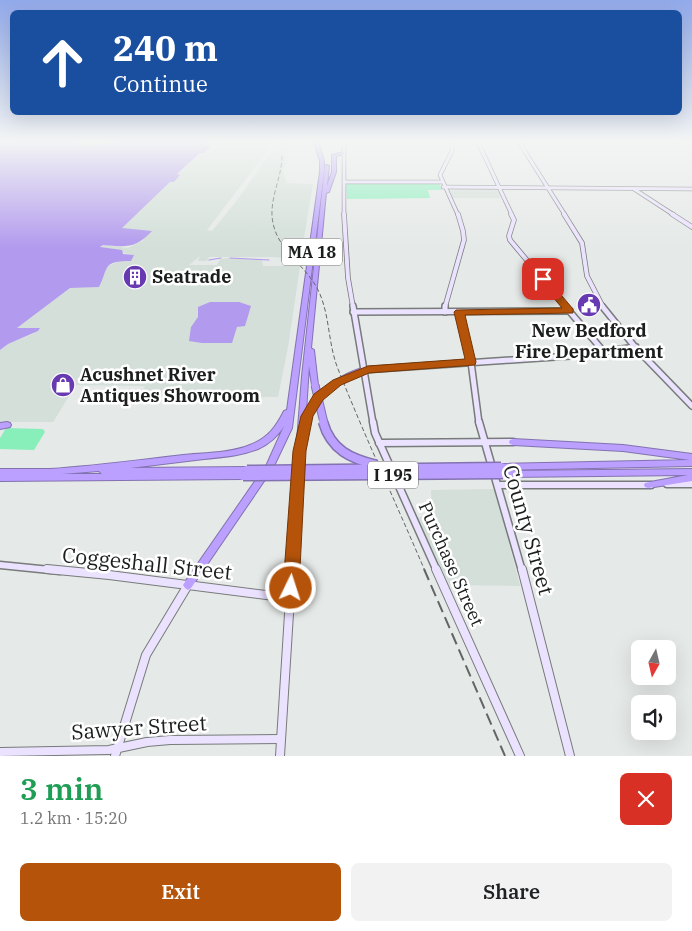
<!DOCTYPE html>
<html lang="en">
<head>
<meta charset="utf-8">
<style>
  :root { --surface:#fff; --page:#f2f2f2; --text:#202124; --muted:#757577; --accent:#b45309 }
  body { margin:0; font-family:"IBM Plex Serif",serif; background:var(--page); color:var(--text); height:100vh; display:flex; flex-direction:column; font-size:19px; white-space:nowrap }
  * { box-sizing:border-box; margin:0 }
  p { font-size:16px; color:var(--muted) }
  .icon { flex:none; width:28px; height:28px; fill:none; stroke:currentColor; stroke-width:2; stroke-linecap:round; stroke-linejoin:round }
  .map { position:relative; height:756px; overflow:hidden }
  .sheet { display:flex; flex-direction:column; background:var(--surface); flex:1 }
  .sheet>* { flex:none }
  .top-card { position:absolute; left:10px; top:10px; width:672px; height:105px; border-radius:8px; box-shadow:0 5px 20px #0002; background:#1a4fa0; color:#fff; overflow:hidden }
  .needle { width:32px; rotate:188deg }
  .buttons { position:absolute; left:631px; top:640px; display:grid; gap:10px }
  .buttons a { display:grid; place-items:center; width:45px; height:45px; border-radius:8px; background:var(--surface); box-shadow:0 5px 20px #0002; font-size:25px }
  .pin { position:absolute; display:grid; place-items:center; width:42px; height:42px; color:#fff; margin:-21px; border-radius:10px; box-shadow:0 2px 8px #0006 }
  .me { position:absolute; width:55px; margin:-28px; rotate:4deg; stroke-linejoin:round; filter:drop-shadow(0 0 4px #0008) }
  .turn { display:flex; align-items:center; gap:18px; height:105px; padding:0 20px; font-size:22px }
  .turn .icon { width:65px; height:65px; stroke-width:2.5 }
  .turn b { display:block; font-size:35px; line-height:42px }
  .round { display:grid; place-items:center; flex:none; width:52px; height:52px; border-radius:8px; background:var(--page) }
  .head { display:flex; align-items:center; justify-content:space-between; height:85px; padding:0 20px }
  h1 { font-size:30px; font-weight:600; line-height:38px; color:#1e9e55 }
  .action { display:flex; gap:10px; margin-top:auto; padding:10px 20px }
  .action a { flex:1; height:58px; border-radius:8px; background:var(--accent); color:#fff; font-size:20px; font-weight:600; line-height:58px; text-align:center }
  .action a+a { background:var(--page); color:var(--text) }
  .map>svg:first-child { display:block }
</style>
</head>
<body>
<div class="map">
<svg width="692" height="756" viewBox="0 0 692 756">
  <rect width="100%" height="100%" fill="#e5e9e7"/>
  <!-- built -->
  <g fill="#d3dfd8">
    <path d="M212 142H274L207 230 212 231 238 199 278 142H289L283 171 287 183 313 184 300 262H287L284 258 272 257H209L207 261H198L200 256 189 265H217L220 259 228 258 262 260 263 266H300L288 347 278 397 142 395 145 386 76 385 53 422H0V350L8 344 33 334 40 329H16L70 288 99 287 106 267 133 255 100 248 103 245 128 248 144 240 121 228 170 182H174L179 175H177Z"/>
    <path d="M446 188H497L501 198H452Z"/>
    <path d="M495 489 520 586 449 585 418 518 432 513 431 490Z"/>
  </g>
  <!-- green -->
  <g fill="#88efba">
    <path d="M346 182 439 183 442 190H428L430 198 347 199Z"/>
    <path d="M6 428 43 429 45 432 34 450 0 449V438Z"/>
  </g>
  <!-- water -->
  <g fill="#b29aee">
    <path d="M0 142H68L93 145 122 142H212L209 145 212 146 204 153H200L177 174 180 175 174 182H170L122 228 152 231C135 249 126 247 103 245L100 247 122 250 123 254 134 255 131 261C102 261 109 267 99 287L70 288 17 328H40L38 331 8 344 0 350Z"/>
    <path d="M210 302H239L251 306 245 326 237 327 232 343H202L189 341 191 327 198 317V307Z"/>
  </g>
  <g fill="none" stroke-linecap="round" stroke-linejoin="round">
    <!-- stream -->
    <g stroke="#b29aee" stroke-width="1">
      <path d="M230 258 269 260"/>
      <path d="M209 260 221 258"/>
    </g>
    <!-- secondary-far4 casing -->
    <g stroke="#777b79" stroke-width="4.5">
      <g id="secondary-far4">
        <path d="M344 142V215"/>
        <path d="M452 142V151L440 175 458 215"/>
        <path d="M478 142 512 215"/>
        <path d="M519 142 565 215"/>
        <path d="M344 182H442"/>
        <path d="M443 187 692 189"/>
        <path d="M634 189 674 215"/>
      </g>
    </g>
    <!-- secondary-far3 casing -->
    <g stroke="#777b79" stroke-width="5.5">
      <g id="secondary-far3">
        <path d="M344 214 348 278 353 307"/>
        <path d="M511 214 514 220 509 236 510 240 566 307"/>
        <path d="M564 214 582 243 587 276 603 307"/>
        <path d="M672 214 692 227"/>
        <path d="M445 307 464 240 463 231 458 214"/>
      </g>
    </g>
    <!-- secondary-far2 casing -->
    <g stroke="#777b79" stroke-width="8">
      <g id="secondary-far2">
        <path d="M353 306 373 423"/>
        <path d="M565 306 604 352"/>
        <path d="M602 306 635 347 692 406"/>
        <path d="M353 312 570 311"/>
        <path d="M445 312V306"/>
        <path d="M459 312 471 362 479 423"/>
        <path d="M363 370 570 356 636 347"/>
      </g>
    </g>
    <!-- secondary-far1 casing -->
    <g stroke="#777b79" stroke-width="9">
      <g id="secondary-far1">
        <path d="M373 422 375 433 437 571"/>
        <path d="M479 422 522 571"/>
        <path d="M379 443 513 442"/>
        <path d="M667 484H692"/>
        <path d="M499 485H651"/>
        <path d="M0 565 60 571"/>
      </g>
    </g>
    <!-- secondary casing -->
    <g stroke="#777b79" stroke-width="10">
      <g id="secondary">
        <path d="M47 569 109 575 290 598 280 756"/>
        <path d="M436 569 520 756"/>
        <path d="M522 569 570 756"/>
        <path d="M0 752 109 750 147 742 170 740 281 739"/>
        <path d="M115 756 146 655 188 585"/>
      </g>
    </g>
    <!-- highway casing -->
    <g stroke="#8372b0" stroke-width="2">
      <g id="highway">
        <path d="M314 142H318L324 161V172L292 428 273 468 191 588 188 590 185 588 183 585 185 582 267 464 284 426C278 436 269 444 258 449 241 456 222 457 204 459 179 462 155 465 130 468L247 467 250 468 251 470 250 472 245 473 247 476 246 478 243 479 0 481V469C16 469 33 469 50 469 94 466 139 460 183 455 204 453 231 453 250 445 268 438 276 427 284 411L287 410 320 172V161ZM99 471 102 474H62Z"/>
        <path d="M343 152 345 153 344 154 336 156V172L329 192 326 193 311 348 314 350 318 385 315 387 312 385 309 366 306 412C315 394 329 383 347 374 353 371 359 368 365 368L366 370 365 372C346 379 325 390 315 409 312 415 310 422 308 428L305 429 295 598 293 601 290 603 287 601 285 598 302 376 325 166 327 165 329 166 327 186 332 172V155Z"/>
        <path d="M7 422 10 423 11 425 10 427 0 429V423Z"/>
        <path d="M513 439 623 445 692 454V466L501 470 498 469 497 467 498 465 501 464 690 460 623 451 513 445 510 444 509 442 510 440Z"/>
        <path d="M692 469V481L648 488 645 487 644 485 645 483 688 475 503 477 500 476 499 474 500 472 503 471Z"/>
      </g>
    </g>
    <!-- secondary-far4 -->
    <use href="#secondary-far4" stroke="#ebe2ff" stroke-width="3"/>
    <!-- secondary-far3 -->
    <use href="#secondary-far3" stroke="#ebe2ff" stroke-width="4"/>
    <!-- secondary-far2 -->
    <use href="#secondary-far2" stroke="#ebe2ff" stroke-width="5"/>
    <!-- secondary-far1 -->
    <use href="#secondary-far1" stroke="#ebe2ff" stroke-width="6"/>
    <!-- secondary -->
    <use href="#secondary" stroke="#ebe2ff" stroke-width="8"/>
    <!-- highway -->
    <use href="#highway" fill="#bba0ff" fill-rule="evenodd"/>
    <!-- rail-far1 -->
    <path stroke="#626564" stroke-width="1" stroke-dasharray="4.5 2.5" stroke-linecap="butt" d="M282 156C282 178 268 201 273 223 278 251 308 267 319 292 330 316 328 344 338 369 365 437 396 503 425 571"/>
    <!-- rail -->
    <path stroke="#626564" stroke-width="2" stroke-dasharray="12 5.5" stroke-linecap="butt" d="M424 569 505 756"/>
    <!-- highway-bridge-far1 casing -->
    <g stroke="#8372b0" stroke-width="9" stroke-linecap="butt">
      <path id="highway-bridge-far1" d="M315 385 324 423"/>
    </g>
    <!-- highway-bridge casing -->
    <g stroke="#8372b0" stroke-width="11" stroke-linecap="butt">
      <g id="highway-bridge">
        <path d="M323 422C331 450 351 459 377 465"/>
        <path d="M247 470 501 467"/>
        <path d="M243 476 503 474"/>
      </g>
    </g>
    <!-- highway-bridge-far1 -->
    <use href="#highway-bridge-far1" stroke="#bba0ff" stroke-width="7"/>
    <!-- highway-bridge -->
    <use href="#highway-bridge" stroke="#bba0ff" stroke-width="8"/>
  </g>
  <!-- sky -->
  <linearGradient id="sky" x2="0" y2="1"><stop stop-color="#92aaea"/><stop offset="0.57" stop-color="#f3f5f4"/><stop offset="1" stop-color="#f3f5f4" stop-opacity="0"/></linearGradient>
  <rect width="692" height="248" fill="url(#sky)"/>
  <!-- route -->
  <path fill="#b45309" stroke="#753606" d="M543 276 546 277 573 309V313L465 315 476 362 475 365 369 373 341 385 323 400 313 416 306 451 299 588 297 594 291 596 285 594 283 588 293 451 301 416 314 394 333 380 368 366 465 359 454 312 456 310 562 308 538 279Z"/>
  <!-- icons -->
  <defs>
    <g id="building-disc" transform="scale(1.25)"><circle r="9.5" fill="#683ab2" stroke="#fff"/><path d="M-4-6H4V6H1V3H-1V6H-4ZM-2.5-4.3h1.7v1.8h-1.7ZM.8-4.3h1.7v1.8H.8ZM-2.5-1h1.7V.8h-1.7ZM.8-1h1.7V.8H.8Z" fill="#fff"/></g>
    <g id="civic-disc" transform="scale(1.25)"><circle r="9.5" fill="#683ab2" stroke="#fff"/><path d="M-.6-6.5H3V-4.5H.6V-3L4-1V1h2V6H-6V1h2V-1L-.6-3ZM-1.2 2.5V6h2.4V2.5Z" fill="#fff"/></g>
    <g id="shop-disc" transform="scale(1.25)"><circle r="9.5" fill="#683ab2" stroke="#fff"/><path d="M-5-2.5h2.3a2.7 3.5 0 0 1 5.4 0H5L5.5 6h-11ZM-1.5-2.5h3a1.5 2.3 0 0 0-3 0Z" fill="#fff"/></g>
  </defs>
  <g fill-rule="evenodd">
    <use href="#building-disc" x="135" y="277"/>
    <use href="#civic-disc" x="589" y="305"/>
    <use href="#shop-disc" x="63" y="385"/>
  </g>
  <g text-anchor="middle" stroke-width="5" stroke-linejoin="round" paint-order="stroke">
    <!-- shield labels -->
    <g fill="#fff" stroke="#606261" stroke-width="1">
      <rect x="282" y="238.5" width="60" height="27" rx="4"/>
      <rect x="368" y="461.5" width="50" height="27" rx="4"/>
    </g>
    <g font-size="16" font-weight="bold" fill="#1c1e1d">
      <text x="312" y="258">MA 18</text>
      <text x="393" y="481">I 195</text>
    </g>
    <!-- poi labels -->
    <g font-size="18" font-weight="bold" fill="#1c1e1d" stroke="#fff" text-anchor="start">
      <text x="152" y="283">Seatrade</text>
      <text x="589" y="337" text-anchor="middle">New Bedford<tspan x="589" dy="21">Fire Department</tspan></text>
      <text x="80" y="381">Acushnet River<tspan x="80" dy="21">Antiques Showroom</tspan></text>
    </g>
    <!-- street labels -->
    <g font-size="18" fill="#1c1e1d" stroke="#fff">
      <text transform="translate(451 564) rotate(66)" y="6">Purchase Street</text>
    </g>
    <!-- near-street labels -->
    <g font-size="21" fill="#1c1e1d" stroke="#fff">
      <text transform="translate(528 530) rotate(74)" y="7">County Street</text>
      <text transform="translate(147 564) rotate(6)" y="7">Coggeshall Street</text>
      <text transform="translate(139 728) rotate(-4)" y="7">Sawyer Street</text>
    </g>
  </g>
</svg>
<div class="buttons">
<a><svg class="needle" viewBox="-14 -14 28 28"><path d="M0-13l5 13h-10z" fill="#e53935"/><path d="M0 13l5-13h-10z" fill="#757577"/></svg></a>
<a><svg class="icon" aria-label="sound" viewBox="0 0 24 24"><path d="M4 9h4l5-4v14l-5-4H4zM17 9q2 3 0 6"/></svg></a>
</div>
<div class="pin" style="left:543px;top:279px;background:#d93025"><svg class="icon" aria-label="arrive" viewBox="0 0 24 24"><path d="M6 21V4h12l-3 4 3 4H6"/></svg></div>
<svg class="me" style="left:291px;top:588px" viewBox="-20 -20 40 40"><circle r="17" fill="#b45309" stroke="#fff" stroke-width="3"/><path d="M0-11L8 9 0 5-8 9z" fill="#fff"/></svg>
<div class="top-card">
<div class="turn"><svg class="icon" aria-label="ahead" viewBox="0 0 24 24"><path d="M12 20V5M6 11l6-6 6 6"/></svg><div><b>240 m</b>Continue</div></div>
</div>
</div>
<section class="sheet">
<div class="head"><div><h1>3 min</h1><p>1.2 km · 15:20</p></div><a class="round" style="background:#d93025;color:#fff"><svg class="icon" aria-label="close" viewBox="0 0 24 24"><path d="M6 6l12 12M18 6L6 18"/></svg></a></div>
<div class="action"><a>Exit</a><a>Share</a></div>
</section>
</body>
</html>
